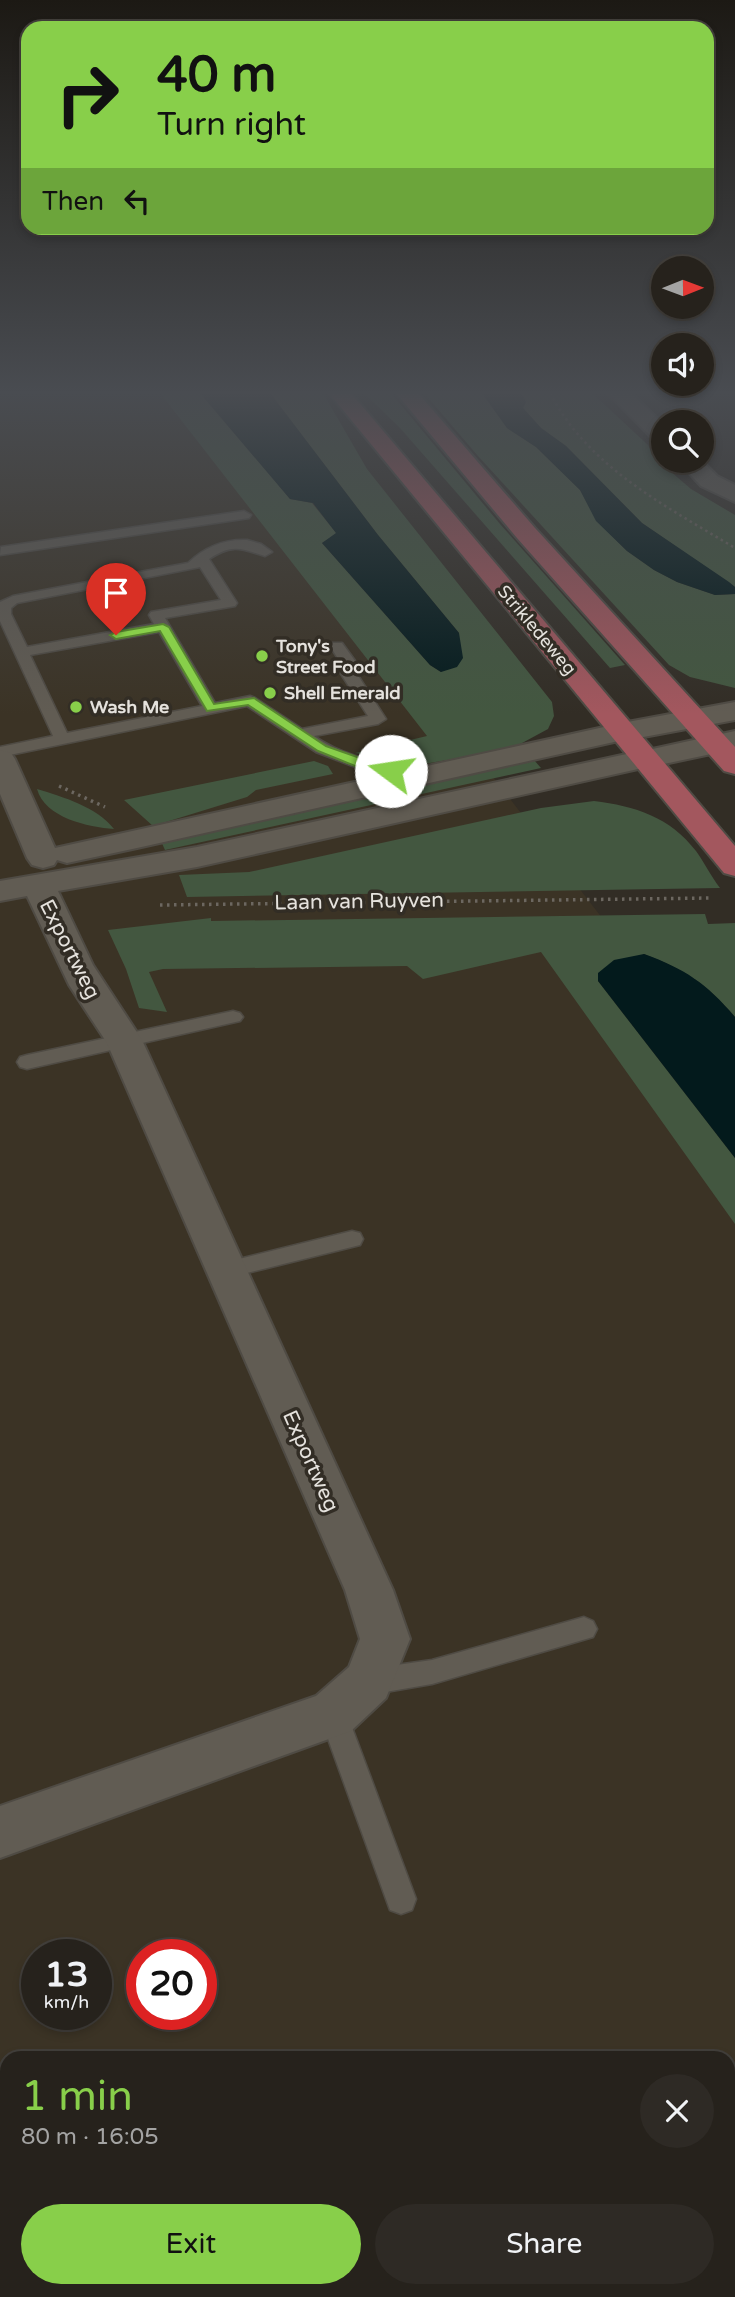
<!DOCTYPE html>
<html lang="en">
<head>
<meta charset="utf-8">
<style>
  :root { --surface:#26221c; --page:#2e2a25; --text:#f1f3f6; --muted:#a4a4a3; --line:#423f3b; --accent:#88cf4a }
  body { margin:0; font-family:"Varela Round",sans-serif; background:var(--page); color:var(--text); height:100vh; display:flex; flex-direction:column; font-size:26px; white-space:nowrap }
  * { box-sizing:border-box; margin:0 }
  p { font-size:23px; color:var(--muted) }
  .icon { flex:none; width:38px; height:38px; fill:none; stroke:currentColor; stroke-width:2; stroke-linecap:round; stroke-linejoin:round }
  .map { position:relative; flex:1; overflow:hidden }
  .drawer { position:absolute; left:0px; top:2051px; width:735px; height:247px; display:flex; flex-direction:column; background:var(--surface); border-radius:21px 21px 0 0; box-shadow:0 4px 10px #0003,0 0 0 2px var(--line) }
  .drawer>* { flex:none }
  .hud { position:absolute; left:21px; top:21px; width:693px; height:214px; border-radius:21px; box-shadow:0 4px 10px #0003,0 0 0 2px var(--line); background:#88cf4a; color:#111; overflow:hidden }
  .needle { width:46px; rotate:89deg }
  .buttons { position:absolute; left:651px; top:256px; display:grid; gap:14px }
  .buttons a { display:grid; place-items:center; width:63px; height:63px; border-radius:50%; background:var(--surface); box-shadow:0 4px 10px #0003,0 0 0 2px var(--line); font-size:35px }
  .speed { position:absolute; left:21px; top:1939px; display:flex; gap:14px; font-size:35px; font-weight:700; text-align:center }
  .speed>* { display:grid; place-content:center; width:91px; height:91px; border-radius:50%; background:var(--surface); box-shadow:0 4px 10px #0003,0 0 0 2px var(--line); line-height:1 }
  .speed small { font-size:18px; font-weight:400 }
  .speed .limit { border:10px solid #d22; background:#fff; color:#111 }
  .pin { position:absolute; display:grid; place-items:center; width:60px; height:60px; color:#fff; margin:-72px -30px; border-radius:50% 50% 50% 0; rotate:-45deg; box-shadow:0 0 7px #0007 }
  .pin .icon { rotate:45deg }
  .me { position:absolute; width:77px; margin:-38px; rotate:284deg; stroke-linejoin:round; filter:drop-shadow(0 0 5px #0008) }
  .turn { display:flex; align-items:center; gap:24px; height:147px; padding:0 21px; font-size:32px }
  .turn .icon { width:91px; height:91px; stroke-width:2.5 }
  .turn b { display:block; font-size:49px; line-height:60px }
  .then { display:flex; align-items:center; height:66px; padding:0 21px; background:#0003; gap:14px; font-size:26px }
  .round { display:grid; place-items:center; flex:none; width:74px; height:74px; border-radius:37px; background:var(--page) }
  .head { display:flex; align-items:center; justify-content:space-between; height:119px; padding:0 21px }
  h1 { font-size:42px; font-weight:600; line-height:52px; color:var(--accent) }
  .primary-button { display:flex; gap:14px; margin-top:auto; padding:14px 21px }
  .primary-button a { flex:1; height:80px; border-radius:42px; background:var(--accent); color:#111; font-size:28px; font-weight:600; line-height:80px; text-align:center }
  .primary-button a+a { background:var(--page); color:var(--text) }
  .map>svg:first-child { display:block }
</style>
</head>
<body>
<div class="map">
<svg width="735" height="2297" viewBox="0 0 735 2297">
  <rect width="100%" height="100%" fill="#322d25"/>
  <!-- built -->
  <path fill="#3b3325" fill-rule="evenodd" d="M0 393H196L599 914 735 1083V2297H0ZM37 1955H96V2014H37ZM142 1955H201V2014H142ZM7 2058H728V2291H7Z"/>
  <!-- green -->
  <g fill="#435740">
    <path d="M160 393H200L290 499 312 503 337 534 322 543 430 665 441 672 459 633 378 535 270 393H323L367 469 552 702 554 716 548 729 511 749 424 764 355 753 427 736Z"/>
    <path d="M364 393H391L500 524 625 665 610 668 400 428Z"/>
    <path d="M424 393H482L507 428 536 447 580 490 597 521 627 551 654 570 677 582 715 595 735 594V688L690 677 669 665 478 456Z"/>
    <path d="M521 393H592L648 445 656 459 691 489 735 515V587L642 523 566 446 541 428 523 408 526 402Z"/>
    <path d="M534 760 541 768 165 850 160 839Z"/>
    <path d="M314 761 328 766 333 774 256 790 247 797 153 826 124 800Z"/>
    <path d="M37 789C63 797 97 807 114 829 88 827 45 818 37 789Z"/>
    <path d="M594 801C635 806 670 817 696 851 704 862 711 876 720 888L187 897 179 875 249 872 541 808Z"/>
    <path d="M705 914 708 924 735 923V1017C706 983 685 970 644 954L598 981 735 1158V1224L541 952 423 979 407 966 163 969 149 972 167 1012 139 1008 126 969 108 930 211 918V921Z"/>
  </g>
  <!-- water -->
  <g fill="#031a1c">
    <path d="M200 393H270L378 535 459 633 463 658 457 667 441 672 430 665 322 543 336 533 313 503 290 499Z"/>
    <path d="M482 393H521L526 402 523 408 541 428 566 446 642 523 729 582 735 587V594L715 595 677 582 654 570 627 551 596 521 580 490 536 447 507 428Z"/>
    <path d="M644 954C685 969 706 983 735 1017V1158L598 981V973L614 960Z"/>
  </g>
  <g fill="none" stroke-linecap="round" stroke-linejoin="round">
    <!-- lane casing -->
    <g stroke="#4f4b44" stroke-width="3">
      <g id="lane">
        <path d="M244 511 251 515 249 518 0 555 1 547Z"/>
        <path d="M247 540 261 544 272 552 265 556C241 549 233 543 209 559L237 603 235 606 165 618 215 703 250 696 255 698 302 729 368 716 341 674 342 665 330 646 332 643H342L358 665 357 674 386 719 378 724 314 736C347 759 385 763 424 773L426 776 424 779 418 781 358 768 316 752 247 706 0 757V747L53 736 0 621V602L13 596 188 563C205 547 223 539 247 540ZM200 567 221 600 151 612 149 615 154 624 27 647 11 614V608L17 603ZM159 632 202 706 67 733 30 655Z"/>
        <path d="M233 1011 240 1013 243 1017 240 1021 27 1069 20 1067 17 1062 20 1057 27 1055Z"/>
        <path d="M352 1231 360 1233 363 1239 360 1245 227 1278 219 1276 216 1270 219 1264 227 1262Z"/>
        <path d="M584 1617 593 1621 597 1629 593 1637 432 1684 368 1695 358 1691 354 1682 358 1673 368 1669 432 1660Z"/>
        <path d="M333 1701 343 1705 347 1714 416 1899 412 1910 401 1914 390 1910 386 1899 319 1714 323 1705Z"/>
      </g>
    </g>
    <!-- street casing -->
    <g stroke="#4f4b44" stroke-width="4">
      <g id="street">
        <path d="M608 393H631L663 424V443L655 441Z"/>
        <path d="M677 460H701L717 476 735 485V502L701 486Z"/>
        <path d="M622 723 632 726 637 732 632 738 137 848 67 863 57 860 54 865 43 868 32 865 27 858 0 794V750L11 753 15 759 55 848Z"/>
        <path d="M645 750 656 753 660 759 656 765 197 867 58 891 93 965 142 1040 393 1590 410 1639 386 1698 351 1731 0 1858V1806L316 1696 349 1667 360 1639 345 1590 107 1043 69 985 27 896 0 901V881L197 847Z"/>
      </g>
    </g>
    <!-- secondary casing -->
    <g stroke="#4f4b44" stroke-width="4">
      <g id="secondary">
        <path d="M735 702V720L622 741 612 738 607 732 612 726 622 723Z"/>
        <path d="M735 731V749L645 768 634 765 630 759 634 753Z"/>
      </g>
    </g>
    <!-- primary casing -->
    <g stroke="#4f4b44" stroke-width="4">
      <g id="primary">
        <path d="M329 393H351L735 846V876L724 873Z"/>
        <path d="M396 393H418L535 528 735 747V774L724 771 517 538Z"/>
      </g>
    </g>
    <!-- path-far1 -->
    <path stroke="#6c6760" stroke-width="2.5" stroke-dasharray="2.5 3.5" stroke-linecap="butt" d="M550 393C589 468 666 506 735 548"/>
    <!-- path -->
    <g stroke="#6c6760" stroke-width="3.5" stroke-dasharray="2.5 4.5" stroke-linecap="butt">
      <path d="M59 786 105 807"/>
      <path d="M160 905 711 898"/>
    </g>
    <!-- lane -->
    <use href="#lane" fill="#615c53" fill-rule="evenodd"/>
    <!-- street -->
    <use href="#street" fill="#615c53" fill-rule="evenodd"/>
    <!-- secondary -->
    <use href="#secondary" fill="#615c53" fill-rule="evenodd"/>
    <!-- primary -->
    <use href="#primary" fill="#a3575e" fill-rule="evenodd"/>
  </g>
  <!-- sky -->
  <linearGradient id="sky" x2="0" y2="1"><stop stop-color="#1c1914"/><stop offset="0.55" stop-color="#494c51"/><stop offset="1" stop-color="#494c51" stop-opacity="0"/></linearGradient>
  <rect width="735" height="714" fill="url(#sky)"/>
  <!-- route -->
  <path fill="#88cf4a" stroke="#588730" stroke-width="2" d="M163 624 169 627 214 704 254 698 326 746 397 771 391 774 360 768 318 751 248 705 207 711 160 631 116 639 110 635 116 632Z"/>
  <!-- markers -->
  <g fill="#88cf4a" stroke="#322d25" stroke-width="2.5">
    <circle cx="262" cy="656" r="7"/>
    <circle cx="270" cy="693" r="7"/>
    <circle cx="76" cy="707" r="7"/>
  </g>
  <g text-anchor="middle" stroke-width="7" stroke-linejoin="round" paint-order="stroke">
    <!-- far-street labels -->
    <g font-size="18" fill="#e5e2dd" stroke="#322d25">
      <text transform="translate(537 630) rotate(50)" y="6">Strikledeweg</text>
    </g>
    <!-- far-poi labels -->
    <g font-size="18" font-weight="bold" fill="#e5e2dd" stroke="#322d25" text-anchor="start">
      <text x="276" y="652">Tony's<tspan x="276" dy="21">Street Food</tspan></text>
      <text x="284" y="699">Shell Emerald</text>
      <text x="90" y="713">Wash Me</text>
    </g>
    <!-- street labels -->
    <g font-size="21" fill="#e5e2dd" stroke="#322d25">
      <text transform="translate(359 901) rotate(-1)" y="7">Laan van Ruyven</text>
      <text transform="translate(70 949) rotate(63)" y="7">Exportweg</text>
      <text transform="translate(311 1461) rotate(66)" y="7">Exportweg</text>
    </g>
  </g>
</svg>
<div class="buttons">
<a><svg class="needle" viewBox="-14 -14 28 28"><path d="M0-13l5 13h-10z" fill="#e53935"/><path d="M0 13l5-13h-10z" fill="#a4a4a3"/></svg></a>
<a><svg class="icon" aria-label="sound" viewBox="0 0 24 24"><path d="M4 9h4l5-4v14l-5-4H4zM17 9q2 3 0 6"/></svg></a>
<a><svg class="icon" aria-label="search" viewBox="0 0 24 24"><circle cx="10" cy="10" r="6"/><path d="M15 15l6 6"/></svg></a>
</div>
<div class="speed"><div>13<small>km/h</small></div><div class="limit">20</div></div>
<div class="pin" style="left:116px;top:635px;background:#d93025"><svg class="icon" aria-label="arrive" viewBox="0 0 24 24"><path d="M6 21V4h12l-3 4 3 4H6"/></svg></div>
<svg class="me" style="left:391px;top:771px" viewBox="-20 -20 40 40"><circle r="19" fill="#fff"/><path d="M0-13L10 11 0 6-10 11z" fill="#88cf4a"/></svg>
<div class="hud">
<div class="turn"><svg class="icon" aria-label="right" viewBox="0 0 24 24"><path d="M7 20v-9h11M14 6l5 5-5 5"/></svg><div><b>40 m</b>Turn right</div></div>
<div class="then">Then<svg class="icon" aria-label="left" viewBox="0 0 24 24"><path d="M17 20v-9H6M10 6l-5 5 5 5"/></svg></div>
</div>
<section class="drawer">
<div class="head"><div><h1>1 min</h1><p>80 m · 16:05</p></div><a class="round"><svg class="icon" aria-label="close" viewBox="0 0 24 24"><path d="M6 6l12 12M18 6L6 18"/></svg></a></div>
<div class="primary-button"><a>Exit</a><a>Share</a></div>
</section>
</div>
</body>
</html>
